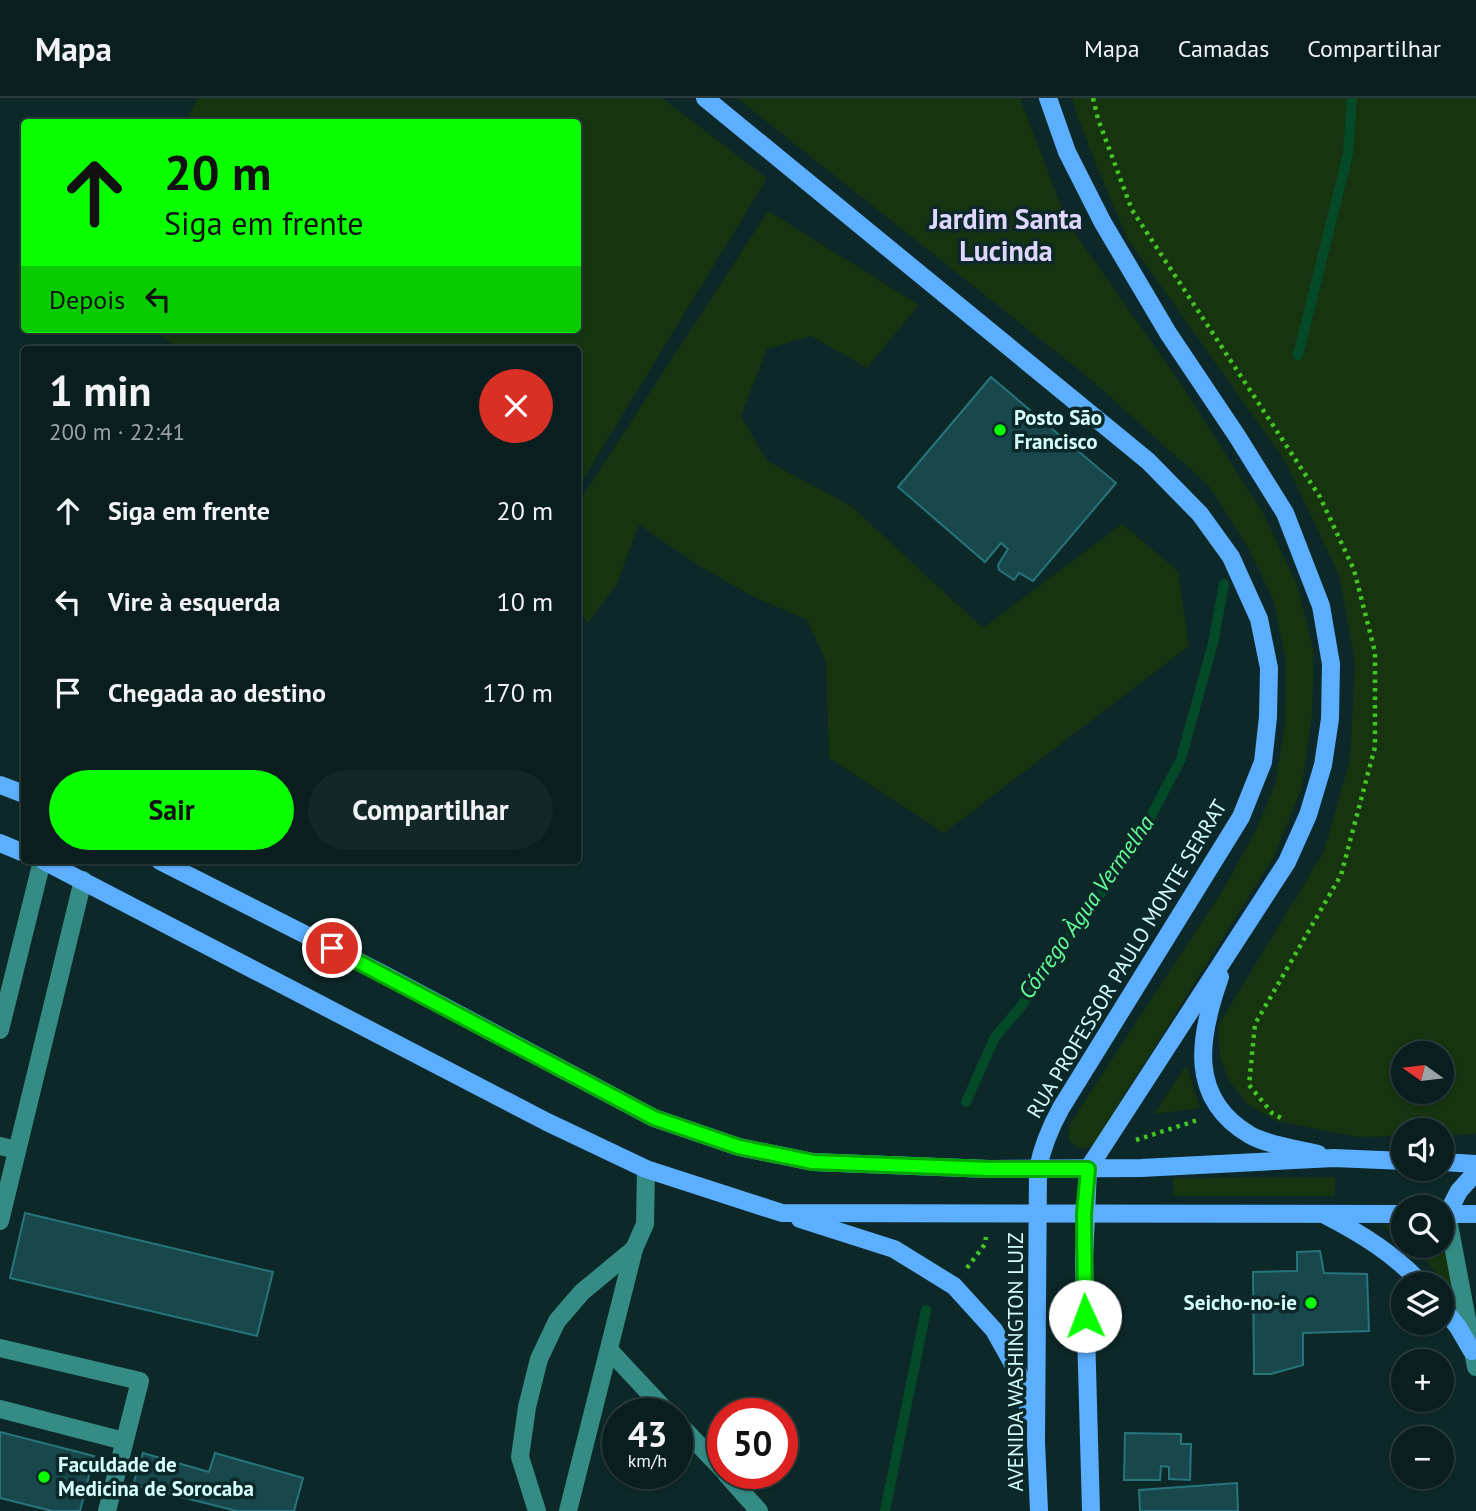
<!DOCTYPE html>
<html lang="pt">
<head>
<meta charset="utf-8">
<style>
  :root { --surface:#0a1e1f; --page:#132728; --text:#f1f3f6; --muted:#99a2a4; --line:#2a3c3d; --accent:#0aff01 }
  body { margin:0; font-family:"PT Sans",sans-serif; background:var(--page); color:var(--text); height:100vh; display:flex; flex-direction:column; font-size:26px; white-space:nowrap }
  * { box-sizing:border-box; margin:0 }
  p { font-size:23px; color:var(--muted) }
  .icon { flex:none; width:38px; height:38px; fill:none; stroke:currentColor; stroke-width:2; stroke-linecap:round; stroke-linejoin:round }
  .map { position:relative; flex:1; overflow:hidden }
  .drawer { position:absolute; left:21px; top:248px; width:560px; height:518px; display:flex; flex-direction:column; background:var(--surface); border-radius:7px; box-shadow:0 2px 5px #0004,0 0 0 2px var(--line) }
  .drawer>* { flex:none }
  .banner { position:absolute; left:21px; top:21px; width:560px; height:214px; border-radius:7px; box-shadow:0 2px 5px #0004,0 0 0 2px var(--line); background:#0aff01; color:#111; overflow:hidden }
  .needle { width:46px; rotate:284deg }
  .tools { position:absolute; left:1391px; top:943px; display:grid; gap:14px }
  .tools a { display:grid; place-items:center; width:63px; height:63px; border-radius:50%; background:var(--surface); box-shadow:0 2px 5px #0004,0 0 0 2px var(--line); font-size:35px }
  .speed { position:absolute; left:602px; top:1300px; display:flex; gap:14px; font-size:35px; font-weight:700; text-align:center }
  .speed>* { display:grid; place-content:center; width:91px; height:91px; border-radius:50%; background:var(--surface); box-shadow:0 2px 5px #0004,0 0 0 2px var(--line); line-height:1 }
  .speed small { font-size:18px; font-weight:400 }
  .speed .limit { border:10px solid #d22; background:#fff; color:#111 }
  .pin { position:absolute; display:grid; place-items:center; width:60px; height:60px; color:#fff; margin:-30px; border:4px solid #fff; border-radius:50%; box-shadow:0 2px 7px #0007 }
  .me { position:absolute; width:77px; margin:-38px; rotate:358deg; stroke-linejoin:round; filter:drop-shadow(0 0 5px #0008) }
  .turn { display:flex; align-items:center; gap:24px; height:147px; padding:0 28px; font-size:32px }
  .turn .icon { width:91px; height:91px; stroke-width:2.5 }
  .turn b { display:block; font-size:49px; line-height:60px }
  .then { display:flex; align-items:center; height:66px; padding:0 28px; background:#0003; gap:14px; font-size:26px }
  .round { display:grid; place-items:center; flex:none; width:74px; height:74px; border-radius:37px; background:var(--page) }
  .overview { display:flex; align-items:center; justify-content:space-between; height:119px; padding:0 28px }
  h1 { font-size:42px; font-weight:700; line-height:52px }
  .button { display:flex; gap:14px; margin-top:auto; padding:14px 28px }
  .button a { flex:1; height:80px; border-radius:42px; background:var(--accent); color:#111; font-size:28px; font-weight:700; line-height:80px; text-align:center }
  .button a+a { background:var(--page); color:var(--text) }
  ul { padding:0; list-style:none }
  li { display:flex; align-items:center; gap:21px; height:91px; padding:0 28px }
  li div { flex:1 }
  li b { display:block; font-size:26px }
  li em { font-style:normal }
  header { display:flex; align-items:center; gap:42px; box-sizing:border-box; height:98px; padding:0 35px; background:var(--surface); border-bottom:2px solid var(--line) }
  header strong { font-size:33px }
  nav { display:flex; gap:38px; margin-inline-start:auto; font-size:24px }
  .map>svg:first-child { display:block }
</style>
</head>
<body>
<header>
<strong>Mapa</strong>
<nav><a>Mapa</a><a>Camadas</a><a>Compartilhar</a></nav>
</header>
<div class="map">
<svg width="1476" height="1413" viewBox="0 0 1476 1413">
  <rect width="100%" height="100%" fill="#0d2829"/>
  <!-- green -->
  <g fill="#163410" fill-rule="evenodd">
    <path d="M198 0H662L767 80 578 390V252H183L150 231H578V24H185Z"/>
    <path d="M737 0H1020L1067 124 1181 286 1263 415 1297 487 1314 554 1312 619 1301 692 1274 758 1092 1049 1079 1051 1069 1043V1027L1224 790 1257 730 1275 686 1285 624 1286 564 1273 501 1247 448 1209 388 1089 280Z"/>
    <path d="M1072 0H1476V1036L1442 1037V1032H1404L1403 1038 1358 1039 1276 1023 1247 1006 1229 983 1220 959 1218 928 1324 753 1350 662 1355 564 1339 477 1285 363 1127 140 1099 74 1077 18ZM1404 956H1442V994H1404Z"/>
    <path d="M768 113 919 207 867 270 811 238 767 251 741 318 767 363 851 408 983 530 1122 426 1178 473 1189 548 944 735 829 660 826 564 807 522 752 498 698 467 639 427 617 486 589 524 578 517V405Z"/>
    <path d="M1186 967 1200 1010 1154 1016Z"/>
    <path d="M1335 1079V1098H1174L1173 1080Z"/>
    <path d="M1403 1126V1144L1383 1127Z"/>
    <path d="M1442 1132 1465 1206 1423 1160 1408 1148H1442Z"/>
  </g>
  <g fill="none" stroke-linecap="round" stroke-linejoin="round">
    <!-- stream -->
    <g stroke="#054a28" stroke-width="10">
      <path d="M1298 257 1348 56 1352 0"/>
      <path d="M966 1004 995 939 1019 911 1138 743 1181 661 1213 545 1224 486"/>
      <path d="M885 1413 926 1212"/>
    </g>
  </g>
  <!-- building -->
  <g fill="#18484c" stroke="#27757a" stroke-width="2">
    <path d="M991 279 1116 385 1033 483 1019 475 1014 482 999 472 998 467 1008 451 1001 445 985 464 898 389Z"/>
    <path d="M25 1115 273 1174 257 1238 10 1180Z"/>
    <path d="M1320 1153 1324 1175 1367 1176 1369 1233 1303 1235V1267L1271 1276H1254L1253 1174 1297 1173V1154Z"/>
    <path d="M0 1334 94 1358 80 1413H52L0 1400Z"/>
    <path d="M1125 1335 1181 1336V1346H1191L1190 1382 1169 1381V1369L1161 1368 1160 1382H1124Z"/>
    <path d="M143 1355 209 1374 215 1355 303 1380 294 1413H237L133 1387Z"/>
    <path d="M1237 1385 1238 1413H1140L1139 1392Z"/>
  </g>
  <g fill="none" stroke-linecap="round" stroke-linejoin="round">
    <!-- path -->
    <g stroke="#43c523" stroke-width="4.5" stroke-dasharray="3.5 5" stroke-linecap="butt">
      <path d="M1093 0 1098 21 1132 112 1320 399 1354 472 1375 554V649L1341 777 1255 926 1249 987 1272 1015 1283 1021"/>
      <path d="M1136 1042 1198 1022"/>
      <path d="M967 1170 985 1146 986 1139"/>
    </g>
    <!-- minor -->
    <g stroke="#348c84" stroke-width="18">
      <path d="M0 932 42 763"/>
      <path d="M0 1048 17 1052"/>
      <path d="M1447 1116 1476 1269"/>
      <path d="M0 1123 83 782"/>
      <path d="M0 1250 140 1283 107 1413"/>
      <path d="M610 1253 669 1316"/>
      <path d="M0 1311 124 1343"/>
      <path d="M677 1324 723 1372"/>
      <path d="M726 1376 759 1413"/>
      <path d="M537 1413 520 1359 527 1309 539 1261 557 1223 582 1194 634 1151 645 1126 646 1071"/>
      <path d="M568 1413 634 1151"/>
    </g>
    <!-- major -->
    <g stroke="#5cafff" stroke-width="18">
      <path d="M705 0 1148 363 1200 416 1231 459 1259 521 1269 570 1268 619 1263 664 1241 719 1061 1010C1050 1030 1042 1049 1038 1071L1036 1344 1039 1413"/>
      <path d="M1048 0 1067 54 1103 125 1168 235 1237 338 1285 415 1321 508 1331 566 1330 621 1323 667 1308 717 1287 764 1088 1071 1084 1162 1091 1413"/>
      <path d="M0 687 24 696"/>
      <path d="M0 745 24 755"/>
      <path d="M44 763 547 1024 646 1071 782 1115 1404 1116"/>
      <path d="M160 763 381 875 654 1020 739 1049 813 1064 989 1071 1141 1070 1334 1060 1404 1063"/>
      <path d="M1220 879C1199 938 1187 1000 1250 1037 1267 1047 1298 1051 1318 1056"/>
      <path d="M1442 1064 1476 1066"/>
      <path d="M1442 1116H1476"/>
      <path d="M1447 1116 1459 1093 1476 1074"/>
      <path d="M1325 1117C1362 1136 1394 1156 1422 1186"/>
      <path d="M800 1121 894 1151 954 1188 994 1232 1022 1282 1029 1314"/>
      <path d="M1442 1209 1458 1229 1472 1253"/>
    </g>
  </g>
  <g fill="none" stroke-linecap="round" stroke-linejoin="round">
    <!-- route casing -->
    <g stroke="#06a601" stroke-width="18">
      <path id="route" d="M332 850 654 1020 739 1049 813 1064 989 1071H1088L1084 1116 1085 1218"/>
    </g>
    <!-- route -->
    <use href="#route" stroke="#0aff01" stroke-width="12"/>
  </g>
  <!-- markers -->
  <g fill="#0aff01" stroke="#0d2829" stroke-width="2.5">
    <circle cx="1000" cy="332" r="7"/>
    <circle cx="1311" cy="1205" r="7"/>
    <circle cx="44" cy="1379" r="7"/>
  </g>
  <g text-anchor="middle" stroke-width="7" stroke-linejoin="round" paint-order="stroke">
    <!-- poi labels -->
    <g font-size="21" font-weight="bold" fill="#d5fffe" stroke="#0d2829" text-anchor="start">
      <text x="1014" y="327">Posto São<tspan x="1014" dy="24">Francisco</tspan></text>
      <text x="1297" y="1212" text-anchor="end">Seicho-no-ie</text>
      <text x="58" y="1374">Faculdade de<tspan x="58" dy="24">Medicina de Sorocaba</tspan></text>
    </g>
    <!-- street labels -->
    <g font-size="21" fill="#d5fffe" stroke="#0d2829">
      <text transform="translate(1127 861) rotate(-59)" y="7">RUA PROFESSOR PAULO MONTE SERRAT</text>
      <text transform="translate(1016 1264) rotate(-90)" y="7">AVENIDA WASHINGTON LUIZ</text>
    </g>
    <!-- water labels -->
    <g font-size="23" font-style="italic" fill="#63ff97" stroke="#0d2829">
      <text transform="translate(1086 809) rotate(-55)" y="8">Córrego Àgua Vermelha</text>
    </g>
    <!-- district labels -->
    <g font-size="28" font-weight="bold" fill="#e0d7ff" stroke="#0d2829">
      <text x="1006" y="131">Jardim Santa<tspan x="1006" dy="32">Lucinda</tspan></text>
    </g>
  </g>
</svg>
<div class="tools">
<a><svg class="needle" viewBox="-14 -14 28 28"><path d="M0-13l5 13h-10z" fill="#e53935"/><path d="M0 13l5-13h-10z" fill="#99a2a4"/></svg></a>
<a><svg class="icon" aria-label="sound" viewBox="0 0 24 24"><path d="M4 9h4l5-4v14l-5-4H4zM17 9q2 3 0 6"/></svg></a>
<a><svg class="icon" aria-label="search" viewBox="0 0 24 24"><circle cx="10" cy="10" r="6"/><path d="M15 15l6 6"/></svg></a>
<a><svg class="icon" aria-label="layers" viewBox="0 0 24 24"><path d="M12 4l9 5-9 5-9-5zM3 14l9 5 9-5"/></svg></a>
<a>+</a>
<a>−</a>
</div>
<div class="speed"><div>43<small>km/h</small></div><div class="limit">50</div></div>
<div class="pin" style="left:332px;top:850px;background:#d93025"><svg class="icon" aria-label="arrive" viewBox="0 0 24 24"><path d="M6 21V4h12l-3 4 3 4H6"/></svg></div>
<svg class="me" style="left:1085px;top:1218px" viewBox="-20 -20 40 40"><circle r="19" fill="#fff"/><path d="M0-13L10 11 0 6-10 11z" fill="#0aff01"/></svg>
<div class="banner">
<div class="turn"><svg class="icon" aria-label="ahead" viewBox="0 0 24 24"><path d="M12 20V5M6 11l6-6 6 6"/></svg><div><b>20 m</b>Siga em frente</div></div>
<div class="then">Depois<svg class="icon" aria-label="left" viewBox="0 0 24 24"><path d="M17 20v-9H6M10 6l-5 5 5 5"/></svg></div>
</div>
<section class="drawer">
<div class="overview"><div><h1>1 min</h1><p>200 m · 22:41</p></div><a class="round" style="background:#d93025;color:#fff"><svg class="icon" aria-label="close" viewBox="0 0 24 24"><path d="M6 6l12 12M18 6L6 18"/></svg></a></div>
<ul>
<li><svg class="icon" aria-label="ahead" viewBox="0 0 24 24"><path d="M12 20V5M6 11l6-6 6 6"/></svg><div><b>Siga em frente</b></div><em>20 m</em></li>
<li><svg class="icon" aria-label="left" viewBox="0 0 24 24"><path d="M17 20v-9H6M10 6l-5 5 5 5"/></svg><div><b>Vire à esquerda</b></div><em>10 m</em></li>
<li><svg class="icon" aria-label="arrive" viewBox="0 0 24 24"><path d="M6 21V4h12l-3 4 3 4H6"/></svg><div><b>Chegada ao destino</b></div><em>170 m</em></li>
</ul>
<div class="button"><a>Sair</a><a>Compartilhar</a></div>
</section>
</div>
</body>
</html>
